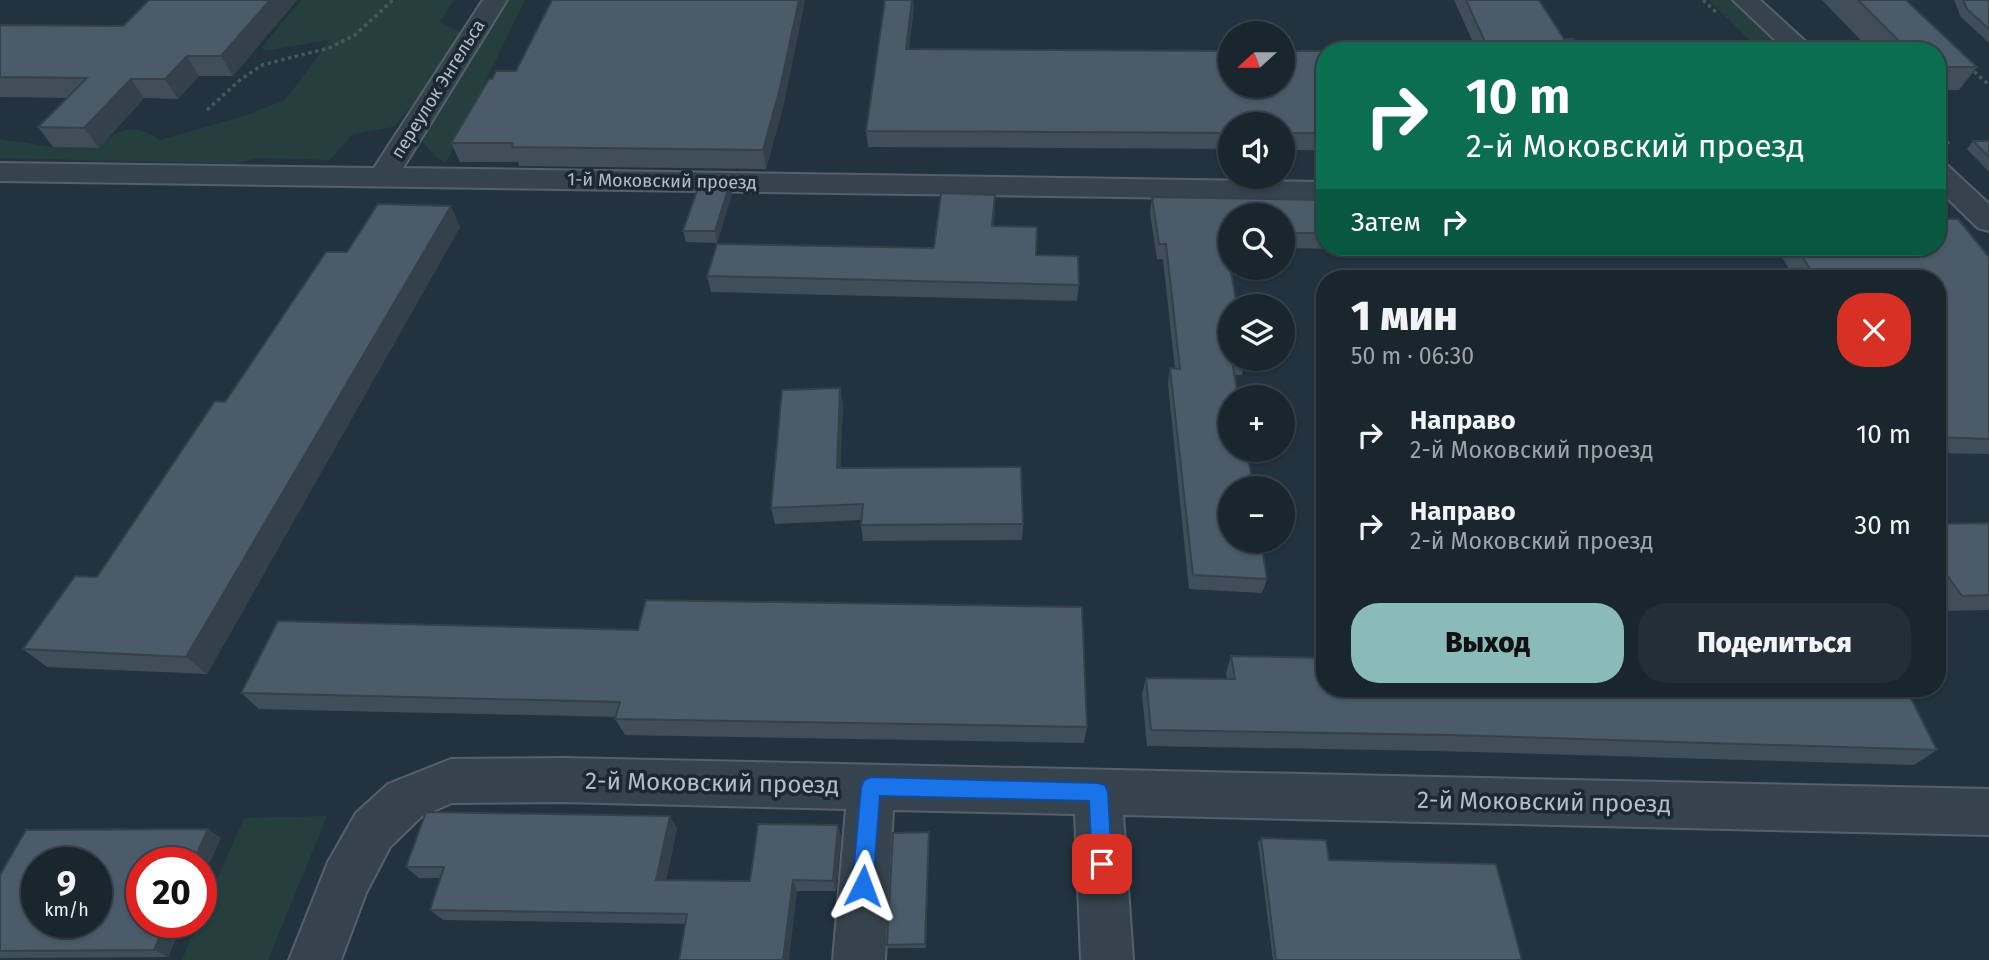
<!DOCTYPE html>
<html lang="ru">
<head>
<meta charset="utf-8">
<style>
  :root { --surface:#1a262e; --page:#232e36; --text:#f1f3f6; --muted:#9fa5aa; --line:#38434a; --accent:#8bbbb9 }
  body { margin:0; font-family:"Fira Sans",sans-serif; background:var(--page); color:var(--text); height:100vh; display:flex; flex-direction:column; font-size:26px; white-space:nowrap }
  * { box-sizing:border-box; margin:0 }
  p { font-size:23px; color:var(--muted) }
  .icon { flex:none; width:38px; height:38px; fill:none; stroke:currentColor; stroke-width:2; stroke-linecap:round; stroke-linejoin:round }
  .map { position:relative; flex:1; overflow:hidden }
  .sheet { position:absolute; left:1316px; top:270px; width:630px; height:427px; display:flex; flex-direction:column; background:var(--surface); border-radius:28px; box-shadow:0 2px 5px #0004,0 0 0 2px var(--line) }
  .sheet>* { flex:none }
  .guide { position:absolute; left:1316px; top:42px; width:630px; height:214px; border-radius:28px; box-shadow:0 2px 5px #0004,0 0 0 2px var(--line); background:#0b6e4f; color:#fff; overflow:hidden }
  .needle { width:46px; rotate:249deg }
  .fabs { position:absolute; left:1218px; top:21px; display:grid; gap:14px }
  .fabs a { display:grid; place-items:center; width:77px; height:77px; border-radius:50%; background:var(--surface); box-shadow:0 2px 5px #0004,0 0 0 2px var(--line); font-size:35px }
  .speed { position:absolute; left:21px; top:847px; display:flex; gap:14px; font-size:35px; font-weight:700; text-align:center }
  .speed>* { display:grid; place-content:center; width:91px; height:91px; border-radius:50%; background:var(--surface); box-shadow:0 2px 5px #0004,0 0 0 2px var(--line); line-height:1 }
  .speed small { font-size:18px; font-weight:400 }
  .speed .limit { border:10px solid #d22; background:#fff; color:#111 }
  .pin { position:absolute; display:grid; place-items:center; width:60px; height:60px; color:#fff; margin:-30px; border-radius:14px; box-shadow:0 4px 10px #0006 }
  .me { position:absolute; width:77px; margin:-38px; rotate:3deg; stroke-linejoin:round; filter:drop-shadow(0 0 5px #0008) }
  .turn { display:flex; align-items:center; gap:24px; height:147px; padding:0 35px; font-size:32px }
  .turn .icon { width:91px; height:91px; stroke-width:2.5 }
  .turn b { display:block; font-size:49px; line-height:60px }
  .then { display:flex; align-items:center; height:66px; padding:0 35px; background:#0003; gap:14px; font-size:26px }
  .round { display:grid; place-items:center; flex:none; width:74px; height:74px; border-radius:28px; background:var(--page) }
  .summary { display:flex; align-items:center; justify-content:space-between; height:119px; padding:0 35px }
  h1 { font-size:42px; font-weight:800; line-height:52px }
  .primary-button { display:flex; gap:14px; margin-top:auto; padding:14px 35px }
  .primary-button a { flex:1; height:80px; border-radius:28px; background:var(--accent); color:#111; font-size:28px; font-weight:800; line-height:80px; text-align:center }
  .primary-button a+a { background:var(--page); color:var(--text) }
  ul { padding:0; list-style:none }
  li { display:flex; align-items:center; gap:21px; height:91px; padding:0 35px }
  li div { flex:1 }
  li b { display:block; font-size:26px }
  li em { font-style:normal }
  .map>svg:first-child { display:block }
</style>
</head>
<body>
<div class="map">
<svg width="1989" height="960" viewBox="0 0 1989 960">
  <rect width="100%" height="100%" fill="#22323e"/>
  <!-- green -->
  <g fill="#243f3e">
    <path d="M301 0H454L439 22 462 33 431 84 393 127 353 134 330 160 258 158 237 164 0 158V139L53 147 98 148C118 127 135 123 160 140L244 116 285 100 330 40 264 51 262 47Z"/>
    <path d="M507 0H525L446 163 434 156 423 142 429 124Z"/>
    <path d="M1708 0H1731L1788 51H1761Z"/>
    <path d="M327 816 268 960H182L198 922H201V916L244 818Z"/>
  </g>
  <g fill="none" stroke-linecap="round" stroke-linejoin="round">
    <!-- minor casing -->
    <g stroke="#54616b" stroke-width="4">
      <g id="minor">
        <path d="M483 0H507L403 168 1325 182V200L0 181V163L374 168Z"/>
        <path d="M1733 0H1760L1816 51H1787Z"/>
        <path d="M1937 162 1947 165 1989 204V231L1978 228 1937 188Z"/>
        <path d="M563 758 1989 789V835L1123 815 1133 960H1081L1075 814 893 810 885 960H833L846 809 563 802 452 803 422 816 390 847 366 893 341 960H289L328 862 356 813 388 784 451 759Z"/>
      </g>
    </g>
    <!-- path -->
    <g stroke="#425b5a" stroke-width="3.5" stroke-dasharray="3.5 3.5" stroke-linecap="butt">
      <path d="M1703 0 1718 14"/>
      <path d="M1833 43 1843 51"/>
      <path d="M1969 67 1989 85"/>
      <path d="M207 110 240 80 262 65 329 48 355 35 393 0"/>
      <path d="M1937 132 1949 144"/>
    </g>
    <!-- minor -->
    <use href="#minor" fill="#36434e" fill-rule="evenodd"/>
  </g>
  <!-- wall -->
  <g fill="#404e5a">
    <path d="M297 0 233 76H199L178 99 144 98 99 148 53 147 38 127 67 98 0 97V25L123 26Z"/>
    <path d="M552 0H805L783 107 766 169 519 166 518 162H460L451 143 492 79 516 71Z"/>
    <path d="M1454 0H1539L1564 39 1580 51H1477Z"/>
    <path d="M1822 0H1906L1977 67 1959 90H1937V51H1871Z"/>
    <path d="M1954 0H1989V43L1961 17Z"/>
    <path d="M914 6 909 49 1325 51V150H1283V124H1230V149L868 147 866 131Z"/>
    <path d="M1973 141H1989V172L1967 149Z"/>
    <path d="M730 183 732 194 717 243 686 242 683 231Z"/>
    <path d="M1152 197 1325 200V247H1937L1989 257V454L1937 453V278H1795L1781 256 1283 248V215H1230V268H1236V270H1231L1245 360 1242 375H1235L1267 579 1262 593 1189 589 1168 384 1170 368 1175 369 1163 259H1157L1150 213Z"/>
    <path d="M995 211 993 226 1079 285 1077 301 711 292 707 276 934 248Z"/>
    <path d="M460 227 207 674 47 667 23 649 97 577 225 402 347 252Z"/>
    <path d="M843 404 840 468 1023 524 1022 540 863 541 861 525V520L775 524 771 508Z"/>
    <path d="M1989 523V610L1943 611 1937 602V524Z"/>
    <path d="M278 621 1087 727 1084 743 625 735 615 719V717L259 709 241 693Z"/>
    <path d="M1231 656 1325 688 1937 750 1914 765 1438 751 1147 746 1142 694 1146 678 1227 679 1226 673Z"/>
    <path d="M838 825 841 837 836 891H797L686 924 443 920 430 910 441 878H419L406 867 677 828 666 880 750 881Z"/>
    <path d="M929 837 926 948H888L887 945Z"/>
    <path d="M221 838 142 922H183L168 957 0 958V875Z"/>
    <path d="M1261 838 1329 860 1522 960H1273L1258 842Z"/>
  </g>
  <!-- shaded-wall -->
  <g fill="#34404a">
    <path d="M270 0H297L233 76 221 56Z"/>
    <path d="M799 0H805L783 107 766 169 763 150Z"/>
    <path d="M912 0H913L914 6 907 65 906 49Z"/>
    <path d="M187 56 199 76 178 99 165 79Z"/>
    <path d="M131 79 144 98 99 148 84 128Z"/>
    <path d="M730 183 732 194 717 243 715 231Z"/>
    <path d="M995 195V211L992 242V226Z"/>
    <path d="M451 206 460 227 207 674 186 657Z"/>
    <path d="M840 388 843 404 840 484 837 468Z"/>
    <path d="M670 816 677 828 664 891 656 880Z"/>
    <path d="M838 825 841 837 836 891 833 881Z"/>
    <path d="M208 829 221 838 201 882V863H193Z"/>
    <path d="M929 832V837L926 948 925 944Z"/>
    <path d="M793 880 797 891 789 960H783Z"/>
    <path d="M166 922H183L168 957 154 950Z"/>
  </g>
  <!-- building -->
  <g fill="#4b5b69" stroke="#34404a" stroke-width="2" fill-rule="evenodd">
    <path d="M149 0H270L221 56H187L165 79H131L84 128 38 127 87 78 0 77V25L123 26Z"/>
    <path d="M552 0H799L780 88 763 150 512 147 513 143H451L489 79H492L496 71H516Z"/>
    <path d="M885 0H912L906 49 1230 51V86H1283V51H1325V133H1283V124H1230V133L866 131Z"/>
    <path d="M1466 0H1539L1564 39H1574L1580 51H1489Z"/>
    <path d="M1858 0H1906L1977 67H1937V51H1909Z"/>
    <path d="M1963 0H1989V29L1967 9Z"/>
    <path d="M1341 46H1388L1390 51H1343Z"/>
    <path d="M1973 141H1989V157Z"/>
    <path d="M700 182 730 183 715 231H683Z"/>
    <path d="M941 193 995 195 992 226 1037 227 1036 255 1078 256 1079 285 707 276 717 244 934 248Z"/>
    <path d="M1152 197 1325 200V233H1283V215H1230V255H1228L1237 306H1230V359L1245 360H1232L1238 397H1230V450H1247L1253 488H1230V541H1261L1267 579 1193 575 1170 368 1180 369 1166 244H1159Z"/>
    <path d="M378 204 451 206 186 657 23 649 75 576 97 577 215 401 225 402 326 252H347Z"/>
    <path d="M1937 219H1958L1989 257V439L1937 437V278H1816L1796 247H1937Z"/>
    <path d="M840 388 837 468 1021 467 1023 524 861 525 863 504 771 508 782 390Z"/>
    <path d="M1989 523V595L1962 596 1937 561V524Z"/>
    <path d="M646 600 1082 607 1087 727 615 719 620 702 241 693 278 621 638 630Z"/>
    <path d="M1231 656 1325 658V688H1906L1937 750 1449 735 1151 730 1146 678 1235 679Z"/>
    <path d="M426 812 670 816 656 880 750 881 758 824 838 825 833 881 793 880 783 960H679L687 914 430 910 444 867H406Z"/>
    <path d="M208 829 193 863H142V922H166L154 950 0 951V875L26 830ZM37 863H96V922H37Z"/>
    <path d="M929 832 925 944 887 945 893 833Z"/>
    <path d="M1261 838 1326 840 1329 860 1496 864 1522 960H1276Z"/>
  </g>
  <!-- route -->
  <path fill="#1a73e8" stroke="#114b97" stroke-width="2" d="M871 777 1098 783 1105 785 1108 792 1112 864 1109 871 1102 874 1095 871 1092 864 1089 801 880 796 873 886 870 893 863 896 855 893 852 886 861 787 864 780Z"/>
  <g text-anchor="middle" stroke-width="7" stroke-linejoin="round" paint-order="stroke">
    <!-- far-street labels -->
    <g font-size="18" fill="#b2bec9" stroke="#1b2832">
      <text transform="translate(438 89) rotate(-58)" y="6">переулок Энгельса</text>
      <text transform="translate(662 181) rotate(1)" y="6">1-й Моковский проезд</text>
    </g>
    <!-- near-street labels -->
    <g font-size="24" fill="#b2bec9" stroke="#1b2832">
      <text transform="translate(712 783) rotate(1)" y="8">2-й Моковский проезд</text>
      <text transform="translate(1544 802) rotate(1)" y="8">2-й Моковский проезд</text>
    </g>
  </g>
</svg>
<div class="fabs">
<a><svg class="needle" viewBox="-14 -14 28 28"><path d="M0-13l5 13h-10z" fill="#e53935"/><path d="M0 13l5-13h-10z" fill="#9fa5aa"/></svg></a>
<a><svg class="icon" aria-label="sound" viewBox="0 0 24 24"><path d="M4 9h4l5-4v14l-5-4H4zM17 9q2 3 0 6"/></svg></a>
<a><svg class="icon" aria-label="search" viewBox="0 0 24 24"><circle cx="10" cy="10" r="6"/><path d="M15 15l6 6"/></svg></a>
<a><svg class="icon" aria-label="layers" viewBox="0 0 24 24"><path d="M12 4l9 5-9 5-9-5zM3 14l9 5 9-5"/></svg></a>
<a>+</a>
<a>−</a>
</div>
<div class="speed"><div>9<small>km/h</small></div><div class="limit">20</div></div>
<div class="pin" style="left:1102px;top:864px;background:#d93025"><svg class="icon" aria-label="arrive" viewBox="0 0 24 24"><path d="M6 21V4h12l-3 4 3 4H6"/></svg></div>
<svg class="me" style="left:863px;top:886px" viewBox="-20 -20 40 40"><path d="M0-17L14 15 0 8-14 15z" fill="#1a73e8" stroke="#fff" stroke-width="4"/></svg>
<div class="guide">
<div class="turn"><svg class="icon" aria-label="right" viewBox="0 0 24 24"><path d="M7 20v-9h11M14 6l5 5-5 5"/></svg><div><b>10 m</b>2-й Моковский проезд</div></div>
<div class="then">Затем<svg class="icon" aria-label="right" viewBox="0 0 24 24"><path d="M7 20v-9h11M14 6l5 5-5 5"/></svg></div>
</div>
<section class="sheet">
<div class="summary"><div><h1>1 мин</h1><p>50 m · 06:30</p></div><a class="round" style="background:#d93025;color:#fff"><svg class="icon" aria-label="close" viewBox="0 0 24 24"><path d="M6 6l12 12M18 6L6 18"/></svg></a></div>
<ul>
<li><svg class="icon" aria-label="right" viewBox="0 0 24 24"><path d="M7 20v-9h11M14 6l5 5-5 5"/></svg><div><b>Направо</b><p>2-й Моковский проезд</p></div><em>10 m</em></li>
<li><svg class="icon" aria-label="right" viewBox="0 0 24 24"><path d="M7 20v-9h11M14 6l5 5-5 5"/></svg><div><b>Направо</b><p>2-й Моковский проезд</p></div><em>30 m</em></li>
</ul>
<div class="primary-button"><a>Выход</a><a>Поделиться</a></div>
</section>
</div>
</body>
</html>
